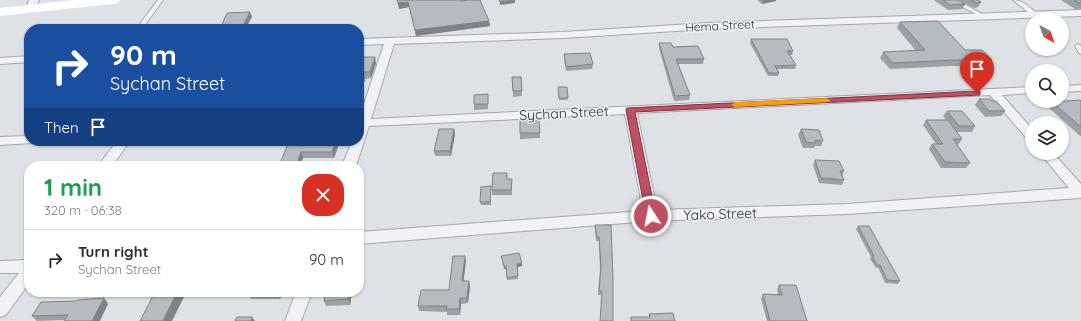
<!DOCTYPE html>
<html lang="en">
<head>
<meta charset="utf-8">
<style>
  :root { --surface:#fff; --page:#f2f2f3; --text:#2b2b33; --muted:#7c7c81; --line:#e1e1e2 }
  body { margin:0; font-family:Quicksand,sans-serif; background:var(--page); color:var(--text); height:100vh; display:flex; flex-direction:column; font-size:15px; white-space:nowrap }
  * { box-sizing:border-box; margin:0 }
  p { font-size:13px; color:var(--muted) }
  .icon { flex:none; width:22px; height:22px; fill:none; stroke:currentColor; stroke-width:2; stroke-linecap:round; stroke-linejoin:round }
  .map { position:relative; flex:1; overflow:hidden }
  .side { position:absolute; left:24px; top:161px; width:340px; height:136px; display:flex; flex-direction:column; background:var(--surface); border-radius:16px; box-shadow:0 1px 3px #0004 }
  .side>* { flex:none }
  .banner { position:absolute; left:24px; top:24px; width:340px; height:122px; border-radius:16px; box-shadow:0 1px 3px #0004; background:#1a4fa0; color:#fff; overflow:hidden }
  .needle { width:26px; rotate:140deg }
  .buttons { position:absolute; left:1025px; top:12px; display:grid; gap:8px }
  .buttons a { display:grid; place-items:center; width:44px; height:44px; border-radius:50%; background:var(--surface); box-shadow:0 1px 3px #0004; font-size:20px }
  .pin { position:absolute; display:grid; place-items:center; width:34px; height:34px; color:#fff; margin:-41px -17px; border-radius:50% 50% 50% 0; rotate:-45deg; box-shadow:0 0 4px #0007 }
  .pin .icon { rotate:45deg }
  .me { position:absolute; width:44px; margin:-22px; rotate:349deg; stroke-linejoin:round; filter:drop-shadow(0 0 3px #0008) }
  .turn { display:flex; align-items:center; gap:14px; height:84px; padding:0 20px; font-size:18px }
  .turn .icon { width:52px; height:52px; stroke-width:2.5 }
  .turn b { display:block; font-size:28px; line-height:34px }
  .then { display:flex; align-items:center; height:38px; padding:0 20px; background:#0003; gap:8px; font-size:15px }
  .round { display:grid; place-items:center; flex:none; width:42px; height:42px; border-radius:16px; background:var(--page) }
  .summary { display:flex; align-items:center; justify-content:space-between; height:68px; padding:0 20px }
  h1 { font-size:24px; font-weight:800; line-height:30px; color:#1e9e55 }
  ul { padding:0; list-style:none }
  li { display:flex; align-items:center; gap:12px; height:60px; padding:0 20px; border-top:1px solid var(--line) }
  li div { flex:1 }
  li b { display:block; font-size:15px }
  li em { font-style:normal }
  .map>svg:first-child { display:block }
</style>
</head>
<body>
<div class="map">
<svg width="1081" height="321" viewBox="0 0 1081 321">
  <rect width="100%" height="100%" fill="#dee1e6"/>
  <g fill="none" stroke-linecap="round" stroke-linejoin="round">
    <!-- lane casing -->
    <g stroke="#a4a8af" stroke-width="2">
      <g id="lane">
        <path d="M158 0H163L142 29H136Z"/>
        <path d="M950 0H956L986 16 985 17H981Z"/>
        <path d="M1013 0C1022 0 1030 7 1037 14L1034 16C1027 12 1019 5 1013 0Z"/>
        <path d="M1078 44 1081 46V54L1079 53 1075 46Z"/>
      </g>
    </g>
    <!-- street casing -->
    <g stroke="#a4a8af" stroke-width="2">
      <g id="street">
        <path d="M29 0H39L34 11 31 12 26 9Z"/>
        <path d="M1081 10V16L708 29 563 38 394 44 371 119 1032 87V93L1002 95 1032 129V141L1028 140 990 95 637 113 657 210 847 204 1069 188 1040 153H1053L1081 184V198L847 214 651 221 359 244V232L643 211 625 114 369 126 356 166H342L352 141H359V119L384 44 359 45V39L563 32 708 23Z"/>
        <path d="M29 56V62L0 64V58Z"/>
        <path d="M1081 85V91L1062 92V86Z"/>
        <path d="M29 136V141H35L33 143 0 145V137Z"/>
        <path d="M117 141H130L112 166H98Z"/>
        <path d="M29 260V283L6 315 0 317V297L19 273H0V261Z"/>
        <path d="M296 292H312L301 321H285Z"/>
      </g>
    </g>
    <!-- lane -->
    <use href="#lane" fill="#f1f2f5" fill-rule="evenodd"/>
    <!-- street -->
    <use href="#street" fill="#f1f2f5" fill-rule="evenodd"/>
    <!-- secondary -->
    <path fill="#fff" fill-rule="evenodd" d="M74 0H120L118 3 113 4 0 16V8Z"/>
  </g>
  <!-- wall -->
  <g fill="#9da1a7">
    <path d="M397 0H461V1L489 21 490 26 416 36 409 7 399 9Z"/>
    <path d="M757 0H776V1L762 4Z"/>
    <path d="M934 0H959L965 4 963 9 948 10Z"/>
    <path d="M959 0H978L981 2 978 7 974 8Z"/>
    <path d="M1061 0H1081V9H1075Z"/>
    <path d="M900 22 965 50 992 60 988 67 952 66 890 69 880 58 883 52 916 51 897 28Z"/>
    <path d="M751 39 793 51 792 55H790L796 65 795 69H777L779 73 778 76H768L750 43Z"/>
    <path d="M659 43 673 47 704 59 703 64H678L690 95 689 100 674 101 659 48Z"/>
    <path d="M564 54 593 64 592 69 566 71 564 58Z"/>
    <path d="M359 57 376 63 371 78 365 79 362 90 364 96 360 111H359Z"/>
    <path d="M512 77H521L522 96 513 97Z"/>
    <path d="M558 87 568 98 567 100H559Z"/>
    <path d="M488 94V109L474 110V104Z"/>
    <path d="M979 99 992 101 1005 111 1001 116 985 117 975 105Z"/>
    <path d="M1081 101V136H1080L1048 107 1052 102Z"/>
    <path d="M947 111 975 126 972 132H956L962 139 958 145H957L970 163 966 168H941L929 149 932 144H936L923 125 926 120H946L943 116Z"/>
    <path d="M520 120H539L540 138 520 139Z"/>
    <path d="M454 129 455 134 451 156H435L434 151Z"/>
    <path d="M801 129 823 141 821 146H815L814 148H803L798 135Z"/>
    <path d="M289 141H336L338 147 334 158H303L300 166H280V164Z"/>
    <path d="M815 160 844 171 842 176 844 180 842 185 819 183 813 165Z"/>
    <path d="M512 185V195H492V190Z"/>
    <path d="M491 186V205H481L480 202Z"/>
    <path d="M595 225H611L601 295H598L600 270 599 241H596L595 229Z"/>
    <path d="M858 226 900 281 898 284 885 283 878 267 876 268 870 259 871 257 856 229Z"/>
    <path d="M501 256 522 266 517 267 518 279 507 280 506 269H504Z"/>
    <path d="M466 261 463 281H469L470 286 468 303 461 304 460 315H447V312L419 311 418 306 449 290Z"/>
    <path d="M779 285 807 321H767L761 299 763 294H778L777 290Z"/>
    <path d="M284 292 280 299H251L249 295Z"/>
    <path d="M326 292H352L350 305 326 306 324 301Z"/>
    <path d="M104 298 108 304 64 320 37 321 32 316 76 301Z"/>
  </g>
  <!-- shaded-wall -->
  <g fill="#7f8388">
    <path d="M515 0V3L500 5V2Z"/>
    <path d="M763 0H776V1L762 4Z"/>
    <path d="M408 2 409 7 399 9 398 3Z"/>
    <path d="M250 12 252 17 245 29H241Z"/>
    <path d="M489 21 490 26 416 36 415 30Z"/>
    <path d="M375 57 376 63 371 78 370 72Z"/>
    <path d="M364 72 365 79 360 97 359 93V88Z"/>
    <path d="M363 90 364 96 360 111 359 101Z"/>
    <path d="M454 129 455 134 451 156 450 151Z"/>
    <path d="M336 141 338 147 334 158 332 152Z"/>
    <path d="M301 152 303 158 300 166H298L297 164Z"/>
    <path d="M465 256 466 261 463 286 462 281Z"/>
    <path d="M522 263V266L517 267V264Z"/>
    <rect x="504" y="266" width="2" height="3"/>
    <path d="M469 281 470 286 468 303 467 298Z"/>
    <path d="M177 292H183L185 295 172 321H163Z"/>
    <path d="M280 292H284L280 299 278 295Z"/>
    <path d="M349 292H352L350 305 348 299Z"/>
    <path d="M104 298 108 304 100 321H92Z"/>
    <path d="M460 298 461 304 460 315 459 309Z"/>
    <path d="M252 317 255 321H251Z"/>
  </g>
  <!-- building -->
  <g fill="#b6bbc2" stroke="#7f8388">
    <path d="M397 0H461V1L469 0H480L489 21 415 30 408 2 398 3Z"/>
    <path d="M499 0H515L500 2Z"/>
    <path d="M943 0H959L965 4 950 5Z"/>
    <path d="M971 0H978L981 2 976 3Z"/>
    <path d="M1074 0H1081V3H1079Z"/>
    <path d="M250 12 241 29H220L227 13Z"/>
    <path d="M938 21 965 50H982L992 60H956L893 63 883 52 925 50 900 22Z"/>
    <path d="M751 39H787L793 51H787L796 65 775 66 779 73H769Z"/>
    <path d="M659 43H671L673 47 698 46 704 59H676L690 95 675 96Z"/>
    <path d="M590 53 593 64 566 67 564 54Z"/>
    <path d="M359 57H375L370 72H364L359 88Z"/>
    <path d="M512 77H521L522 91H513Z"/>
    <path d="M558 87H567L568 98H559Z"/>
    <path d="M359 90H363L359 101Z"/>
    <path d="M488 94V104H474V95Z"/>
    <path d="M979 99H990L992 101H996L1005 111H989Z"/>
    <path d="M1080 100 1081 101V127L1052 102Z"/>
    <path d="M947 111H962L975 126H959Z"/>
    <path d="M520 120H539L540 133H520Z"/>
    <path d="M926 120H948L962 139H953L970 163 945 162 932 144H943Z"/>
    <path d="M439 129H454L450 151H434Z"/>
    <path d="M801 129 819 130 823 141 815 140 816 143 806 142Z"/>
    <path d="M289 141H336L332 152H301L297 164H280Z"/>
    <path d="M815 160 839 161 844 171H840L844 180 821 178Z"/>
    <path d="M493 173H507V179H512L511 190H492Z"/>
    <path d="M491 186 490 202H480L481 187Z"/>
    <path d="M595 225H611L613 277V321H600L602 291H599L601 266 599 237H597Z"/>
    <path d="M858 226H869L900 281 887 280 880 265H877L872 256H874Z"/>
    <path d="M519 253 522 263 517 264 518 276 507 278 506 266H504L501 256Z"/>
    <path d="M453 256H465L462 281H469L467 298H460L459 309H446L447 306H418L421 290H449Z"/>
    <path d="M779 285H796L807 321H770L763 294 782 295Z"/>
    <path d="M155 292H177L163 321H140Z"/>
    <path d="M250 292H280L278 295H249Z"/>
    <path d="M326 292H349L348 299 324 301Z"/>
    <path d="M104 298 92 321H64L68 315 32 316 41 302 76 301 77 300Z"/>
    <path d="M673 313 675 321H631V317H650L649 314Z"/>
    <path d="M237 317H252L251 321H235Z"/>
  </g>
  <!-- route -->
  <path fill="#be5061" stroke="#7c343f" d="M977 91H980V95L635 112 656 216 654 219H647L646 216 626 110 627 108Z"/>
  <!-- slow -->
  <path fill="#f59e0b" d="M826 98 830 100 829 102 735 107 731 105 735 102Z"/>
  <g text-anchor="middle" stroke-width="3" stroke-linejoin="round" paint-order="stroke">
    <!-- far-street labels -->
    <g font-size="12" fill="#29303b" stroke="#eef0f4">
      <text transform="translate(720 26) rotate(-3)" y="4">Hema Street</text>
    </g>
    <!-- street labels -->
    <g font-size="14" fill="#29303b" stroke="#eef0f4">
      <text transform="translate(564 113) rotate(-3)" y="5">Sychan Street</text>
      <text transform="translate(720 214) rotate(-2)" y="5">Yako Street</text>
    </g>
  </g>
</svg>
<div class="buttons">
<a><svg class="needle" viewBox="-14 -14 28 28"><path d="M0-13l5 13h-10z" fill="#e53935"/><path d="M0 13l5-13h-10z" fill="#7c7c81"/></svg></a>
<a><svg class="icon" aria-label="search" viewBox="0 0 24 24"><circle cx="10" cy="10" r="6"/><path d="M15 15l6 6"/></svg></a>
<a><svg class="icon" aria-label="layers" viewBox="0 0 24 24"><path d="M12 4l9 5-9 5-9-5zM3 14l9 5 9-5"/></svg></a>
</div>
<div class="pin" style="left:977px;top:93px;background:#d93025"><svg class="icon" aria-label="arrive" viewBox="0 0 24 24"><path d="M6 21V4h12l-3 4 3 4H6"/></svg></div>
<svg class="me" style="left:651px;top:216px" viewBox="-20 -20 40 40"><circle r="17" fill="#be5061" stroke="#fff" stroke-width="3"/><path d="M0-11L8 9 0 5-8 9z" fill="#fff"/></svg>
<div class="banner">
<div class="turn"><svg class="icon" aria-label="right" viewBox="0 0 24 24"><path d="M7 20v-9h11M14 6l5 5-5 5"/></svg><div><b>90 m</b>Sychan Street</div></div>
<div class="then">Then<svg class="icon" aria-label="arrive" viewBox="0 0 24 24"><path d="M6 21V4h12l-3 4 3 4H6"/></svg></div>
</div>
<section class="side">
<div class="summary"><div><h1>1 min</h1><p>320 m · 06:38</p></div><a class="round" style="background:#d93025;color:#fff"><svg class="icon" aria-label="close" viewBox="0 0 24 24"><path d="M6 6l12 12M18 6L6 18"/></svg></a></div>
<ul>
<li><svg class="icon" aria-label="right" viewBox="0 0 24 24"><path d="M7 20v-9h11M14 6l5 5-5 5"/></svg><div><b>Turn right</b><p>Sychan Street</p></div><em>90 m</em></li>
</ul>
</section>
</div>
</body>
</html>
